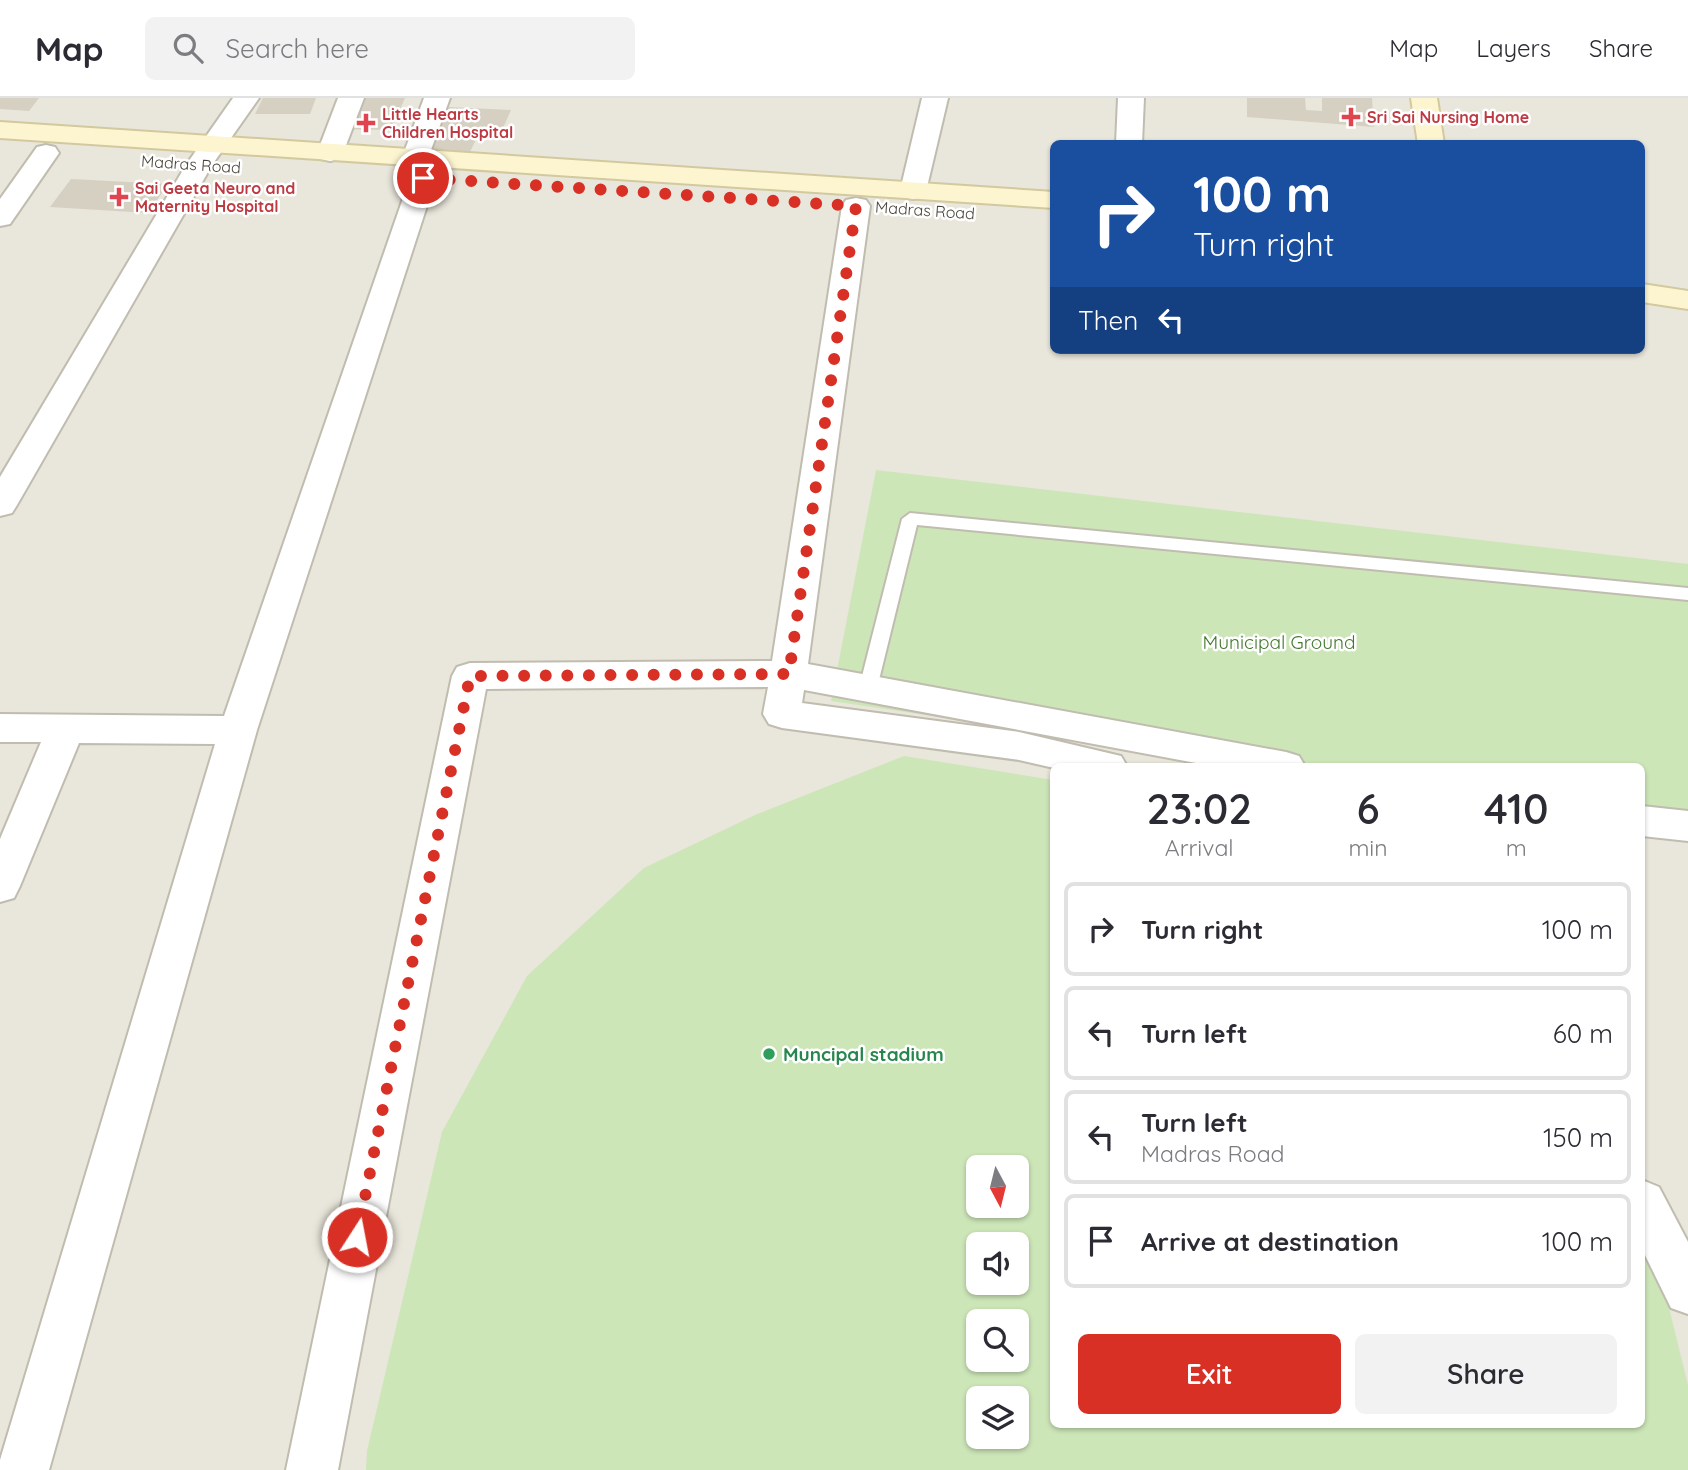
<!DOCTYPE html>
<html lang="en">
<head>
<meta charset="utf-8">
<style>
  :root { --surface:#fff; --page:#f2f2f3; --text:#2b2b33; --muted:#7c7c81; --line:#e1e1e2; --accent:#d93025 }
  body { margin:0; font-family:Quicksand,sans-serif; background:var(--page); color:var(--text); height:100vh; display:flex; flex-direction:column; font-size:26px; white-space:nowrap }
  * { box-sizing:border-box; margin:0 }
  p { font-size:23px; color:var(--muted) }
  .icon { flex:none; width:38px; height:38px; fill:none; stroke:currentColor; stroke-width:2; stroke-linecap:round; stroke-linejoin:round }
  .map { position:relative; flex:1; overflow:hidden }
  .side { position:absolute; left:1050px; top:665px; width:595px; height:665px; display:flex; flex-direction:column; background:var(--surface); border-radius:10px; box-shadow:0 2px 5px #0004 }
  .side>* { flex:none }
  .hud { position:absolute; left:1050px; top:42px; width:595px; height:214px; border-radius:10px; box-shadow:0 2px 5px #0004; background:#1a4fa0; color:#fff; overflow:hidden }
  .needle { width:46px; rotate:173deg }
  .fabs { position:absolute; left:966px; top:1057px; display:grid; gap:14px }
  .fabs a { display:grid; place-items:center; width:63px; height:63px; border-radius:10px; background:var(--surface); box-shadow:0 2px 5px #0004; font-size:35px }
  .pin { position:absolute; display:grid; place-items:center; width:60px; height:60px; color:#fff; margin:-30px; border:4px solid #fff; border-radius:50%; box-shadow:0 2px 7px #0007 }
  .me { position:absolute; width:77px; margin:-38px; rotate:11deg; stroke-linejoin:round; filter:drop-shadow(0 0 5px #0008) }
  .turn { display:flex; align-items:center; gap:24px; height:147px; padding:0 28px; font-size:32px }
  .turn .icon { width:91px; height:91px; stroke-width:2.5 }
  .turn b { display:block; font-size:49px; line-height:60px }
  .then { display:flex; align-items:center; height:66px; padding:0 28px; background:#0003; gap:14px; font-size:26px }
  .eta { display:flex; justify-content:space-evenly; align-items:center; height:119px; text-align:center }
  .eta b { font-size:42px; font-weight:600; line-height:49px }
  .button { display:flex; gap:14px; margin-top:auto; padding:14px 28px }
  .button a { flex:1; height:80px; border-radius:10px; background:var(--accent); color:#fff; font-size:28px; font-weight:600; line-height:80px; text-align:center }
  .button a+a { background:var(--page); color:var(--text) }
  ul { padding:0; list-style:none }
  li { display:flex; align-items:center; gap:21px; height:94px; margin:0 14px 10px; padding:0 14px; border:4px solid var(--line); border-radius:10px }
  li div { flex:1 }
  li b { display:block; font-size:26px }
  li em { font-style:normal }
  header { display:flex; align-items:center; gap:42px; box-sizing:border-box; height:98px; padding:0 35px; background:var(--surface); border-bottom:2px solid var(--line) }
  header strong { font-size:33px }
  nav { display:flex; gap:38px; margin-inline-start:auto; font-size:24px }
  .search { width:490px; height:63px; background:var(--page); display:flex; align-items:center; gap:18px; box-sizing:border-box; padding:0 24px; border-radius:10px; color:var(--muted); font-size:26px }
  .map>svg:first-child { display:block }
</style>
</head>
<body>
<header>
<strong>Map</strong>
<div class="search"><svg class="icon" aria-label="search" viewBox="0 0 24 24"><circle cx="10" cy="10" r="6"/><path d="M15 15l6 6"/></svg>Search here</div>
<nav><a>Map</a><a>Layers</a><a>Share</a></nav>
</header>
<div class="map">
<svg width="1688" height="1372" viewBox="0 0 1688 1372">
  <rect width="100%" height="100%" fill="#f5f3ec"/>
  <!-- residential -->
  <path fill="#e9e6db" fill-rule="evenodd" d="M0 0H1688V1372H0ZM1054 46H1642V252H1054ZM1054 668H1642V1326H1054ZM978 1069H1017V1108H978ZM978 1146H1017V1185H978ZM978 1223H1017V1262H978ZM978 1300H1017V1339H978Z"/>
  <!-- green -->
  <g fill="#cde6b8" fill-rule="evenodd">
    <path d="M876 372 1688 466V731L1642 724V668H1270L831 603Z"/>
    <path d="M904 658 1053 682 1054 1326H1642V1139L1657 1161 1688 1287V1372H366L367 1353 442 1034 527 878 644 770 755 717ZM978 1069H1017V1108H978ZM978 1146H1017V1185H978ZM978 1223H1017V1262H978ZM978 1300H1017V1339H978Z"/>
  </g>
  <!-- building -->
  <g fill="#d6d0c2">
    <path d="M0 0H39L29 13 0 11Z"/>
    <path d="M263 0H316L310 16H255Z"/>
    <path d="M347 0H405L391 32 333 31Z"/>
    <path d="M1247 0H1305L1306 12 1322 13V0H1372L1374 29 1247 19Z"/>
    <path d="M449 9 511 12 503 30 482 29 470 54 427 52Z"/>
    <path d="M71 81 168 86 148 115 50 109Z"/>
  </g>
  <g fill="none" stroke-linecap="round" stroke-linejoin="round">
    <!-- service casing -->
    <g stroke="#c0bcaf" stroke-width="4">
      <path id="service" d="M910 415 1688 490V502L917 427 877 590 874 595H862L859 590 902 421Z"/>
    </g>
    <!-- minor casing -->
    <g stroke="#c0bcaf" stroke-width="4">
      <g id="minor">
        <path d="M233 0H259L212 67 17 407 12 415 0 418V379L186 67Z"/>
        <path d="M338 0H364L343 55 339 61 330 63 321 61 317 55Z"/>
        <path d="M424 0H450L428 60 424 66 415 68 406 66 402 60Z"/>
        <path d="M922 0H948L926 93 922 99 913 101 904 99 900 93Z"/>
        <path d="M1118 0H1144L1142 46H1116Z"/>
        <path d="M46 47 55 49 59 55 10 126 0 128V101L37 49Z"/>
        <path d="M423 72 432 74 436 80 257 632 49 1372H0V1362L215 646 79 645 20 788 14 800 0 804V741L41 644H0V616L224 618 410 80 414 74Z"/>
        <path d="M856 100 866 102 870 108 808 566 1286 654 1299 658 1305 668H1212L804 592 802 605 1019 634 1121 658 1127 668 1054 670 1019 662 782 630 769 626 763 616 768 589 486 591 338 1372H286L452 578 457 569 470 565 772 563 842 108 846 102Z"/>
        <path d="M1642 708 1688 713V743L1642 738Z"/>
        <path d="M1642 1082 1659 1089 1688 1144V1216L1671 1210 1642 1151Z"/>
      </g>
    </g>
    <!-- secondary casing -->
    <g stroke="#d2c99f" stroke-width="4">
      <g id="secondary">
        <path d="M1411 0H1437L1444 46H1418Z"/>
        <path d="M0 24 1054 94V110L0 40Z"/>
        <path d="M1642 186 1688 193V211L1642 204Z"/>
      </g>
    </g>
    <!-- service -->
    <use href="#service" fill="#fff" fill-rule="evenodd"/>
    <!-- minor -->
    <use href="#minor" fill="#fff" fill-rule="evenodd"/>
    <!-- secondary -->
    <use href="#secondary" fill="#fcf5d0" fill-rule="evenodd"/>
  </g>
  <g fill="none" stroke-linecap="round" stroke-linejoin="round">
    <!-- route -->
    <path stroke="#d93025" stroke-width="12" stroke-dasharray="0 21.6" d="M357 1139 470 578 789 576 856 108 423 80"/>
  </g>
  <!-- markers -->
  <g fill="#e0444e" stroke="#fff" stroke-width="2.5">
    <path d="M1347.5 8.5h7v7h7v7h-7v7h-7v-7h-7v-7h7z"/>
    <path d="M362.5 14.5h7v7h7v7h-7v7h-7v-7h-7v-7h7z"/>
    <path d="M115.5 88.5h7v7h7v7h-7v7h-7v-7h-7v-7h7z"/>
  </g>
  <circle fill="#2e9e5b" stroke="#fff" stroke-width="2.5" cx="769" cy="956" r="7"/>
  <g text-anchor="middle" stroke-width="5" stroke-linejoin="round" paint-order="stroke">
    <!-- far-health labels -->
    <g font-size="16" font-weight="bold" fill="#be3a42" stroke="#fff" text-anchor="start">
      <text x="382" y="22">Little Hearts<tspan x="382" dy="18">Children Hospital</tspan></text>
      <text x="1367" y="25">Sri Sai Nursing Home</text>
      <text x="135" y="96">Sai Geeta Neuro and<tspan x="135" dy="18">Maternity Hospital</tspan></text>
    </g>
    <!-- far-street labels -->
    <g font-size="16" fill="#49453a" stroke="#fff">
      <text transform="translate(191 66) rotate(4)" y="6">Madras Road</text>
      <text transform="translate(925 112) rotate(4)" y="6">Madras Road</text>
    </g>
    <!-- park labels -->
    <g font-size="19" fill="#447930" stroke="#fff">
      <text x="1279" y="551">Municipal Ground</text>
    </g>
    <!-- leisure labels -->
    <g font-size="19" font-weight="bold" fill="#27864d" stroke="#fff" text-anchor="start">
      <text x="783" y="963">Muncipal stadium</text>
    </g>
  </g>
</svg>
<div class="fabs">
<a><svg class="needle" viewBox="-14 -14 28 28"><path d="M0-13l5 13h-10z" fill="#e53935"/><path d="M0 13l5-13h-10z" fill="#7c7c81"/></svg></a>
<a><svg class="icon" aria-label="sound" viewBox="0 0 24 24"><path d="M4 9h4l5-4v14l-5-4H4zM17 9q2 3 0 6"/></svg></a>
<a><svg class="icon" aria-label="search" viewBox="0 0 24 24"><circle cx="10" cy="10" r="6"/><path d="M15 15l6 6"/></svg></a>
<a><svg class="icon" aria-label="layers" viewBox="0 0 24 24"><path d="M12 4l9 5-9 5-9-5zM3 14l9 5 9-5"/></svg></a>
</div>
<div class="pin" style="left:423px;top:80px;background:#d93025"><svg class="icon" aria-label="arrive" viewBox="0 0 24 24"><path d="M6 21V4h12l-3 4 3 4H6"/></svg></div>
<svg class="me" style="left:357px;top:1139px" viewBox="-20 -20 40 40"><circle r="17" fill="#d93025" stroke="#fff" stroke-width="3"/><path d="M0-11L8 9 0 5-8 9z" fill="#fff"/></svg>
<div class="hud">
<div class="turn"><svg class="icon" aria-label="right" viewBox="0 0 24 24"><path d="M7 20v-9h11M14 6l5 5-5 5"/></svg><div><b>100 m</b>Turn right</div></div>
<div class="then">Then<svg class="icon" aria-label="left" viewBox="0 0 24 24"><path d="M17 20v-9H6M10 6l-5 5 5 5"/></svg></div>
</div>
<section class="side">
<div class="eta">
<div><b>23:02</b><p>Arrival</p></div>
<div><b>6</b><p>min</p></div>
<div><b>410</b><p>m</p></div>
</div>
<ul>
<li><svg class="icon" aria-label="right" viewBox="0 0 24 24"><path d="M7 20v-9h11M14 6l5 5-5 5"/></svg><div><b>Turn right</b></div><em>100 m</em></li>
<li><svg class="icon" aria-label="left" viewBox="0 0 24 24"><path d="M17 20v-9H6M10 6l-5 5 5 5"/></svg><div><b>Turn left</b></div><em>60 m</em></li>
<li><svg class="icon" aria-label="left" viewBox="0 0 24 24"><path d="M17 20v-9H6M10 6l-5 5 5 5"/></svg><div><b>Turn left</b><p>Madras Road</p></div><em>150 m</em></li>
<li><svg class="icon" aria-label="arrive" viewBox="0 0 24 24"><path d="M6 21V4h12l-3 4 3 4H6"/></svg><div><b>Arrive at destination</b></div><em>100 m</em></li>
</ul>
<div class="button"><a>Exit</a><a>Share</a></div>
</section>
</div>
</body>
</html>
